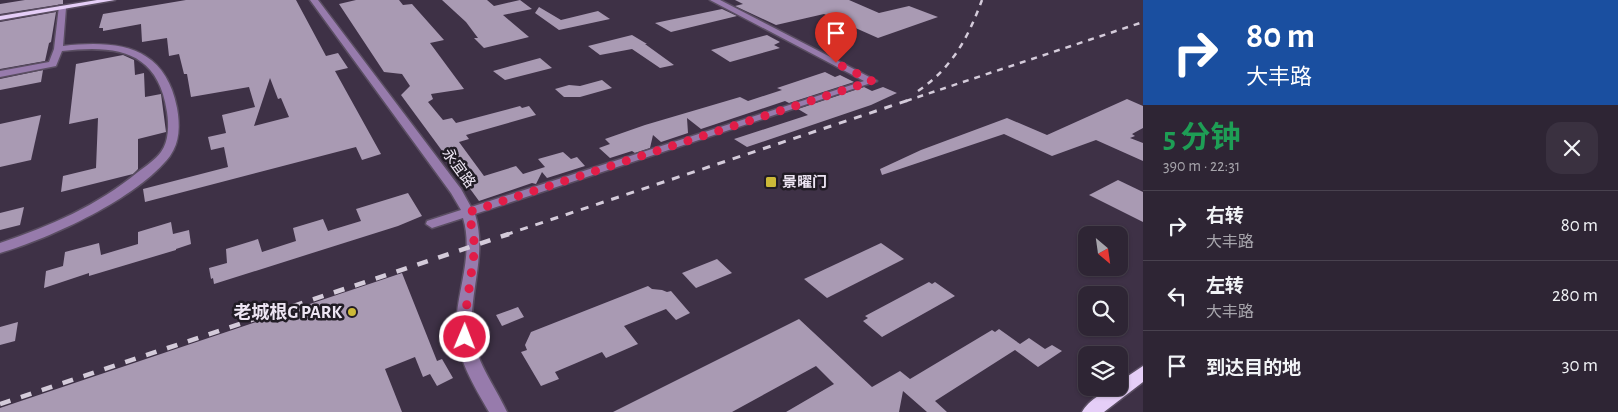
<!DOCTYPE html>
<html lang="zh">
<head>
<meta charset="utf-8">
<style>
  :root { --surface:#2e2534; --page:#3a3140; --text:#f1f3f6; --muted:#a7a5ac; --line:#49424f }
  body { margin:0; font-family:"Alegreya Sans","Noto Sans SC",sans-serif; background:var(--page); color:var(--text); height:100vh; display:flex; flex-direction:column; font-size:19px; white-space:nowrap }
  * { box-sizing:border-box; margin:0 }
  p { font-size:16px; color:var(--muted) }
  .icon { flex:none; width:28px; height:28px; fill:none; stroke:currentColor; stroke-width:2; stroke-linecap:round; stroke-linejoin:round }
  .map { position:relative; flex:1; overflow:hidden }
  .sheet { display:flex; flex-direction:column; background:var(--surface); width:475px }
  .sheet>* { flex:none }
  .guide { background:#1a4fa0; color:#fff; overflow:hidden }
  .needle { width:32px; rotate:151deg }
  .fabs { position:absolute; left:1078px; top:226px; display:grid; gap:10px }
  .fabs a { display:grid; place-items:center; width:50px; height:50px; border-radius:10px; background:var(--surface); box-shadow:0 1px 4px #0004,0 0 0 1px var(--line); font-size:25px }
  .pin { position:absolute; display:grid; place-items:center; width:42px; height:42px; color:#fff; margin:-51px -21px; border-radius:50% 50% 50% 0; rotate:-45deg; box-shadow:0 0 5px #0007 }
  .pin .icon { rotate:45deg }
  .me { position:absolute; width:55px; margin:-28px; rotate:1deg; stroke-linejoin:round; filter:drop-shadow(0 0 4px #0008) }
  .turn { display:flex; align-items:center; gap:18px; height:105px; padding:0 20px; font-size:22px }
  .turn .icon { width:65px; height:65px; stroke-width:2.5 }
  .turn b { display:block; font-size:35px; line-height:42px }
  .round { display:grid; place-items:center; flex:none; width:52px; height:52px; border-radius:15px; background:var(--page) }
  .headline { display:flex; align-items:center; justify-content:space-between; height:85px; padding:0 20px }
  h1 { font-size:30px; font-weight:700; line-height:38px; color:#1e9e55 }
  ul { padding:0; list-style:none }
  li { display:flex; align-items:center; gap:15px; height:70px; padding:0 20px; border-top:1px solid var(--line) }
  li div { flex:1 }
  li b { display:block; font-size:19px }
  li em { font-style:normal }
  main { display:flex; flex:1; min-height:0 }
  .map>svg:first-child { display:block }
</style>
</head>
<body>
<main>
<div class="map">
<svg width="1143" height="412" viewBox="0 0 1143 412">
  <rect width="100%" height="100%" fill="#3e3146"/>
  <!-- building -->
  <g fill="#a99ab3" fill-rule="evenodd">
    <path d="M25 0H63V4L0 14V4Z"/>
    <path d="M186 0H296L326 56 338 53 348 68 335 71 381 154 362 160 356 147 145 202 143 189 228 167 224 147 211 150 208 137 226 133 222 115 255 107 249 87 191 97 187 74H184L179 54 169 56 167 38 142 42 141 24 103 31V28H99L103 14ZM270 78 278 99 281 98 289 117 254 126Z"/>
    <path d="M356 0H399L403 5 412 4 444 40 430 43 464 89 431 94 433 99 428 102 443 120 452 118 456 123 520 106 522 108 529 106 536 115 466 135 469 139 459 142 484 176 516 166 523 174 545 167 538 159 563 152 571 159 577 157 585 166 547 178 542 172 536 184 532 183 479 201 401 95 410 86 402 74 384 72 339 4Z"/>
    <path d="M442 0H487L494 6 520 0 532 9 503 15 529 37 484 48 474 38H478L466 22Z"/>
    <path d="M735 0H849L879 13 909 6 938 17 878 38 824 14 776 25 735 6 743 4Z"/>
    <path d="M539 7 561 20 598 11 610 19 559 30 535 13Z"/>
    <path d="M722 9 737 16 671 32 655 23Z"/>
    <path d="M56 12 51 42 49 43 45 61 0 69V22Z"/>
    <path d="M632 35 647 44H645L674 65 660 68 632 49 600 55 588 46Z"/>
    <path d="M767 35 780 42 774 45 780 48 730 62 711 50Z"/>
    <path d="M123 55 134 60 135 75 144 73 145 97 161 94 166 132 138 139V169L133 174 61 192 63 176 96 168 98 118 69 124 76 64Z"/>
    <path d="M540 58 552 68 505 80 493 71Z"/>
    <path d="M43 70 41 82 0 90V79Z"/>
    <path d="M825 72 835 77 840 75 854 82 789 103 785 101 701 129 687 118 688 133 661 142 653 135 650 148 635 153 632 151 610 158 599 148 610 144 605 139 645 125 740 97 748 101 782 90 777 88Z"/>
    <path d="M602 80 612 88 580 97H564L555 89 569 85 580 86Z"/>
    <path d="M864 87 872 91 883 87 897 93 871 105 747 147 734 139 808 115 798 109Z"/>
    <path d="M1127 99 1143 106V128L1132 134 1135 136 1130 138 1143 143V161L1096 140 1052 156 1004 134 882 175 880 169 921 150 1007 118 1047 135Z"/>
    <path d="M41 115 31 160 0 167V124Z"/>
    <path d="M1118 180 1143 192V222L1089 195Z"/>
    <path d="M408 193 422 216 398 226 214 284 213 278 211 279 209 268 227 263 226 249 258 239 262 252 296 241 293 228 323 219 328 231 361 221 356 209Z"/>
    <path d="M24 207 20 225 0 230V213Z"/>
    <path d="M171 222 173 234 189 230 191 244 176 249V250L89 276V273L44 288 46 271 63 266 65 252 99 243 101 255 138 244V232Z"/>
    <path d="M881 243 904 259 827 298 804 279Z"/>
    <path d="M717 259 732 273 696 288 682 273Z"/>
    <path d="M402 273 437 361 442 359 453 378 437 386 430 374 423 377 415 357 385 369 402 412H0V408Z"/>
    <path d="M929 282 932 284 935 282 955 296 882 337 863 321 868 318 865 316Z"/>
    <path d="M648 286 652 289 662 290 667 292 671 291 690 313 676 320 666 309 624 326 638 344 606 358 602 352 574 364 555 372 559 379 541 386 521 352 527 350 525 345 531 332Z"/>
    <path d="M518 307 524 317 502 326 496 315Z"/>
    <path d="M799 319 872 387 900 371 910 379 992 330 995 332 999 329 1020 344 1029 338 1045 349 1052 345 1062 351 1038 367 1015 350 935 401 947 412H927L903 391 899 412H786L834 384 816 366 732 412H613Z"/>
    <path d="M18 322 15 341 0 345V327Z"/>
  </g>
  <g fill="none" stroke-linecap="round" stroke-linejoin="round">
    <!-- minor casing -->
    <g stroke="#5a4e62" stroke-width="3">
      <g id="minor">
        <path d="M310 0H318L461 189 471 207 864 81 710 0H720L877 81 475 214C487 253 470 289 472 328 474 360 494 384 507 412H489C474 386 456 357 456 326 457 290 474 254 463 218L432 228 426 224 427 221 461 210 451 193Z"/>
        <path d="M59 6 66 8 63 46C117 40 165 45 177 108 180 125 180 142 170 156 138 198 51 238 0 253V243C50 226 97 206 138 172 146 166 155 160 161 152 169 141 169 125 167 112 158 49 114 45 62 51L56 66 0 77V71L49 62 54 49Z"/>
      </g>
    </g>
    <!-- major casing -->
    <g stroke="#5a4e62" stroke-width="3">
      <g id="major">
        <path d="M97 0H115L0 20V16Z"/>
        <path d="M1143 366V382L1104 412H1082C1088 401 1107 388 1119 388V382Z"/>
      </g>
    </g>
    <!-- minor -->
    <use href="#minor" fill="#977bac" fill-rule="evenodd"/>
    <!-- major -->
    <use href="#major" fill="#e5cef7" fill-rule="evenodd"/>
    <!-- rail-far2 -->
    <g stroke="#d4cbda" stroke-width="2.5" stroke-dasharray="6 6" stroke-linecap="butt">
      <path d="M918 91C952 68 968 38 982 0"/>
      <path d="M906 101 1143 22"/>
    </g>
    <!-- rail-far1 -->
    <path stroke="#d4cbda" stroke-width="3" stroke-dasharray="8 8" stroke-linecap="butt" d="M505 235 909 100"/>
    <!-- rail -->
    <path stroke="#d4cbda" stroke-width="4.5" stroke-dasharray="11 11" stroke-linecap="butt" d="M0 404 509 234"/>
  </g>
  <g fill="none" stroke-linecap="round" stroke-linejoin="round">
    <!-- route -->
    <path stroke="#e11d48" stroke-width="9" stroke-dasharray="0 16.2" d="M465 337V317L475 247 469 212 872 81 836 63"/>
  </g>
  <!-- markers -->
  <g fill="#ccb938" stroke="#211c25" stroke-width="2">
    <rect x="765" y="176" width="12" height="12" rx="2.5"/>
    <circle cx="352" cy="312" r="5"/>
  </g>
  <g text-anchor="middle" stroke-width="5" stroke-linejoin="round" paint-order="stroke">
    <!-- street labels -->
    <g font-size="15" fill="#ede5f3" stroke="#211c25">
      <text transform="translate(459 168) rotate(54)" y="5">永宜路</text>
    </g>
    <!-- poi labels -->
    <g font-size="15" font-weight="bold" fill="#ede5f3" stroke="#211c25" text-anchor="start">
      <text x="782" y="187">景曜门</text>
    </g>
    <!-- near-poi labels -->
    <g font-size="18" font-weight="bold" fill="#ede5f3" stroke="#211c25" text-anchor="end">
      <text x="342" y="318">老城根G PARK</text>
    </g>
  </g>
</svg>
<div class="fabs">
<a><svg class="needle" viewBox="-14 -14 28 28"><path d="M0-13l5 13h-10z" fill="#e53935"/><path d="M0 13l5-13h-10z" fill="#a7a5ac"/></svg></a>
<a><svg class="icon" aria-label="search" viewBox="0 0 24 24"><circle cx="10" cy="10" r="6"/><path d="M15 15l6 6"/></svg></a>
<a><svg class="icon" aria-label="layers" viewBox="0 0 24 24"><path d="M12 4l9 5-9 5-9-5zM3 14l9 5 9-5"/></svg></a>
</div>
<div class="pin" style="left:836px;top:63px;background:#d93025"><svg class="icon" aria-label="arrive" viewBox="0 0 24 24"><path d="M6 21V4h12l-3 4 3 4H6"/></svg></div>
<svg class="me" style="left:465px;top:337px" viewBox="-20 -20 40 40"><circle r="17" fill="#e11d48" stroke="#fff" stroke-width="3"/><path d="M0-11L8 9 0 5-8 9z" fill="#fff"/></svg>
</div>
<section class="sheet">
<div class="guide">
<div class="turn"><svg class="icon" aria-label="right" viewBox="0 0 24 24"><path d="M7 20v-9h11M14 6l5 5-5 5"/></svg><div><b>80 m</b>大丰路</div></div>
</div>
<div class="headline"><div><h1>5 分钟</h1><p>390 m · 22:31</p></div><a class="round"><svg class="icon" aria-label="close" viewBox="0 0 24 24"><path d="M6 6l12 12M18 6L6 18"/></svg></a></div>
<ul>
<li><svg class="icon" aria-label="right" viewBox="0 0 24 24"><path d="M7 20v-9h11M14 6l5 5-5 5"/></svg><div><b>右转</b><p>大丰路</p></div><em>80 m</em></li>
<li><svg class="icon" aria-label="left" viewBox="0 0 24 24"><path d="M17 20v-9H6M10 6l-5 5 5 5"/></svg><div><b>左转</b><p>大丰路</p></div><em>280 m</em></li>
<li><svg class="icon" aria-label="arrive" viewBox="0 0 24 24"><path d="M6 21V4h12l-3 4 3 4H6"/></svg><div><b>到达目的地</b></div><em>30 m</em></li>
</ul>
</section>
</main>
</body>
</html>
